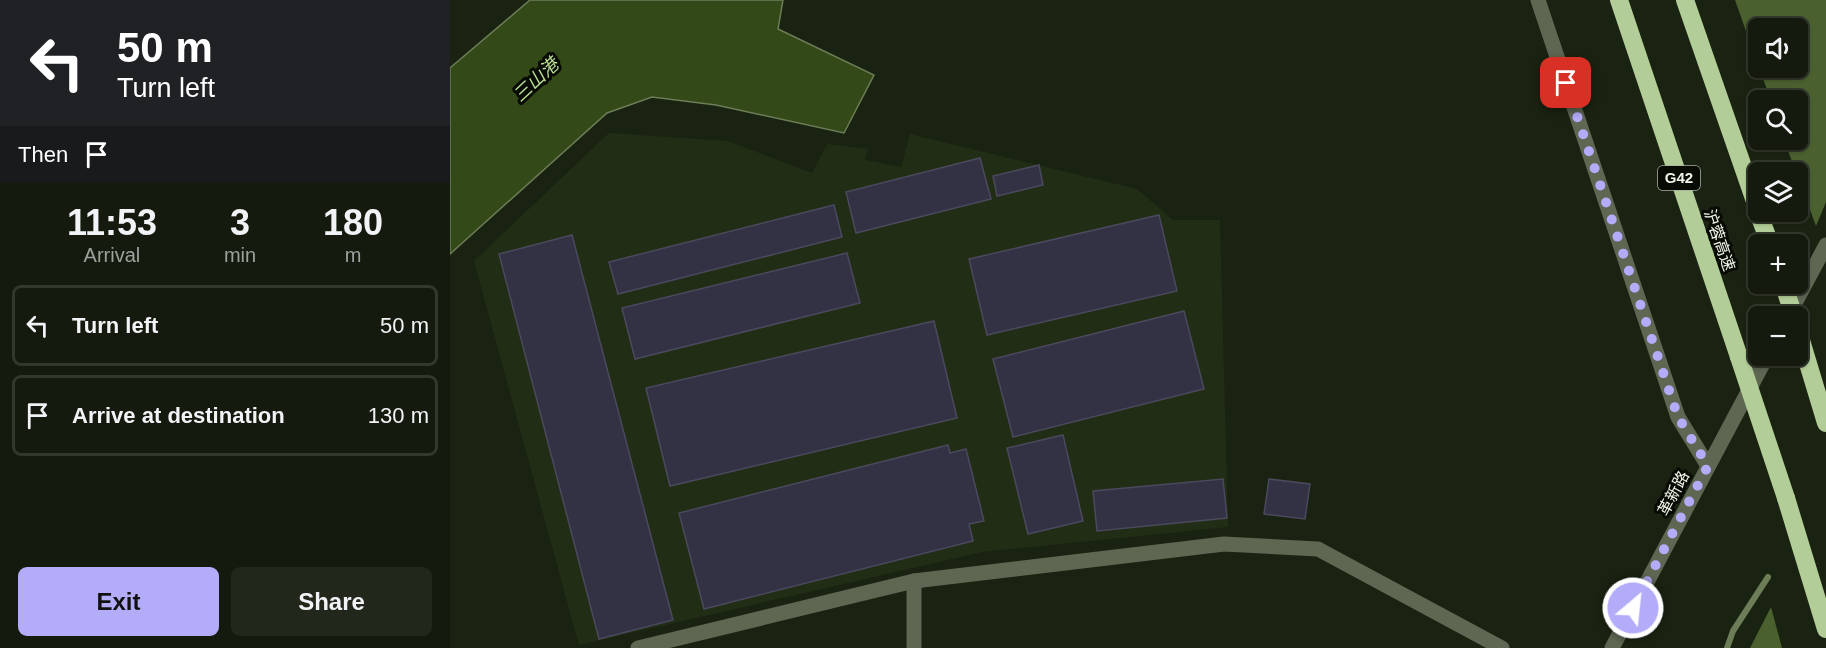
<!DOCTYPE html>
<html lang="en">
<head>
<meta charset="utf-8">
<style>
  :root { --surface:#141a0d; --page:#21271b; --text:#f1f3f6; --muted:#9da19d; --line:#33382e; --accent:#b3acf9 }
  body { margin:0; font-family:Helvetica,"Noto Sans SC",sans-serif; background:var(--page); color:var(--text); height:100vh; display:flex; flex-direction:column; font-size:22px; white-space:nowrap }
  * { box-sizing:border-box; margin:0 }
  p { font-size:20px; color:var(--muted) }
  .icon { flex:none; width:33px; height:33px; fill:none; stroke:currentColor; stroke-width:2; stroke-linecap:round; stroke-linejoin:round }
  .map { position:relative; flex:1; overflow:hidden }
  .drawer { display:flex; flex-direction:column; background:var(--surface); width:450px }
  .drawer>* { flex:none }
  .guide { background:#202124; color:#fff; overflow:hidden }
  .tools { position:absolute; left:1298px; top:18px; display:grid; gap:12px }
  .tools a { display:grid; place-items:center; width:60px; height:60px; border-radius:9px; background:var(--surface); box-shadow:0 2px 4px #0004,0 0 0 2px var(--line); font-size:30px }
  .pin { position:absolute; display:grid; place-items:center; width:51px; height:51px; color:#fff; margin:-26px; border-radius:12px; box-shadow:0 3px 9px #0006 }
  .me { position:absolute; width:66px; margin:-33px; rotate:28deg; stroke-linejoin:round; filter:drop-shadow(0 0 4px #0008) }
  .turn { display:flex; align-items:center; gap:21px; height:126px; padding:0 18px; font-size:27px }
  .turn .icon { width:78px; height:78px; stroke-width:2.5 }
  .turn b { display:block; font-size:42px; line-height:51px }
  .then { display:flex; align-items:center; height:57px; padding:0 18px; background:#0003; gap:12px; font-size:22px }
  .eta { display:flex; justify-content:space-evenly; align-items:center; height:102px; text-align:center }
  .eta b { font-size:36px; font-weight:600; line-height:42px }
  .cta { display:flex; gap:12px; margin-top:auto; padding:12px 18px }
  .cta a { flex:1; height:69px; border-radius:9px; background:var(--accent); color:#111; font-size:24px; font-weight:600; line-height:69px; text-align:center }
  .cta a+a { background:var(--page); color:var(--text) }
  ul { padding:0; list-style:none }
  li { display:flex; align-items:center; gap:18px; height:81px; margin:0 12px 9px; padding:0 6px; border:3px solid var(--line); border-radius:9px }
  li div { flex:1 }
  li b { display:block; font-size:22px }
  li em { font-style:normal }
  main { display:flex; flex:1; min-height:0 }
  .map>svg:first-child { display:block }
</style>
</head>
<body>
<main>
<section class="drawer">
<div class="guide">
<div class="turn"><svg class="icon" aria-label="left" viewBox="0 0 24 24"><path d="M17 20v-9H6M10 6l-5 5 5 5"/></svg><div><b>50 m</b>Turn left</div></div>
<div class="then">Then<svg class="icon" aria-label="arrive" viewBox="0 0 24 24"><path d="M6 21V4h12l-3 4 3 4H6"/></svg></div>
</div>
<div class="eta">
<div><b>11:53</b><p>Arrival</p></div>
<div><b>3</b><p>min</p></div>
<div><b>180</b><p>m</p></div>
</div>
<ul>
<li><svg class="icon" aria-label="left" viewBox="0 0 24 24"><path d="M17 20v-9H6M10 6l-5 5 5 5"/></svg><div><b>Turn left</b></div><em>50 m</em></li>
<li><svg class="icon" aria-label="arrive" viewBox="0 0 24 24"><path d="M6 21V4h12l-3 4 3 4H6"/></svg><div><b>Arrive at destination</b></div><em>130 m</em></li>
</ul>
<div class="cta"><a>Exit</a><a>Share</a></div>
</section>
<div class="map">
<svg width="1376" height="648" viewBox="0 0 1376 648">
  <rect width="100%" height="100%" fill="#1a2311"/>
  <!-- built -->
  <path fill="#222d15" d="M159 133 278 141 362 173 377 144 418 149 415 160 451 167 460 134 687 189 723 220H770L778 527 532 552 129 645 24 261Z"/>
  <!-- forest -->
  <g fill="#4a602f">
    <path d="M1285 0H1376V202L1366 226 1334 140H1347V100H1321L1309 68H1347V28H1308V65Z"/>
    <path d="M1321 607 1332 648H1300Z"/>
  </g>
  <!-- water -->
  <path fill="#344918" stroke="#6c7d57" stroke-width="1.5" d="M80 0H333L328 29 424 75 394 133 266 105 202 97 157 113 0 254V68Z"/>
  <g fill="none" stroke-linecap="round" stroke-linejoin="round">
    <!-- stream -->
    <path stroke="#6c7d57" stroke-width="6" d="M1277 648 1283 631 1318 577"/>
  </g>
  <!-- building -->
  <g fill="#333245" stroke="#4a495d" stroke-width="1.5">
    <path d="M530 158 541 199 406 233 396 192Z"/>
    <path d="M589 165 593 185 547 196 543 176Z"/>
    <path d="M384 205 392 237 168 294 159 262Z"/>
    <path d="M709 215 727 291 537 335 519 259Z"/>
    <path d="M122 235 223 620 149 639 49 254Z"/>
    <path d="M397 253 410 303 185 359 172 308Z"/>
    <path d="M734 311 754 389 563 437 543 359Z"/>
    <path d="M484 321 507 418 220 486 196 388Z"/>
    <path d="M613 435 633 521 578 534 557 448Z"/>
    <path d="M498 445 500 453 516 449 534 521 519 524 523 541 254 609 229 513Z"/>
    <path d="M773 479 777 518 647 531 643 491Z"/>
    <path d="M819 479 860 484 855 519 814 514Z"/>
  </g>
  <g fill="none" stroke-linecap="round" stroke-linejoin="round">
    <!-- minor -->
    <g stroke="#5d6752" stroke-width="15">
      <path d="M1088 0 1228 417 1258 466"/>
      <path d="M1338 316 1376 245"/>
      <path d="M464 581V648"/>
      <path d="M188 648 464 581 774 544 868 549 1052 648"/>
      <path d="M1162 648 1317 356"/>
    </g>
    <!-- highway -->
    <g stroke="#b2cd97" stroke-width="18">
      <path d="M1169 0 1289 357"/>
      <path d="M1235 0 1308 210"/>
      <path d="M1308 212 1320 244"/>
      <path d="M1347 327 1376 423"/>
      <path d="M1336 498 1376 629"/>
    </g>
    <!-- highway-bridge -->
    <g stroke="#b2cd97" stroke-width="18">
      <path d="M1336 292 1344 316"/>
      <path d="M1289 357 1336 498"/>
    </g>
  </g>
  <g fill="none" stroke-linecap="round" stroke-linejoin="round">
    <!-- route -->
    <path stroke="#b3acf9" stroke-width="10" stroke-dasharray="0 18" d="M1116 83 1228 417 1258 466 1183 608"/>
  </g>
  <g text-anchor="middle" stroke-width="6" stroke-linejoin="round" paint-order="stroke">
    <!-- shield labels -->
    <rect fill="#070b04" stroke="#a9afa4" stroke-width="1.5" x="1208" y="166" width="42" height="24" rx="4.5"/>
    <g font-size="15" font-weight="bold" fill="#eff5e9">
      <text x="1229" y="183">G42</text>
    </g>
    <!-- street labels -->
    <g font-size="16" fill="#eff5e9" stroke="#070b04">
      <text transform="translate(1270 240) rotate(71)" y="6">沪蓉高速</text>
      <text transform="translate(1223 493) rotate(-62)" y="6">革新路</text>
    </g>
    <!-- water labels -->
    <g font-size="18" font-style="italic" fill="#bbdf93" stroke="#070b04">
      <text transform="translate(86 80) rotate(-43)" y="6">三山港</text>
    </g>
  </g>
</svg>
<div class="tools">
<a><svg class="icon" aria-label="sound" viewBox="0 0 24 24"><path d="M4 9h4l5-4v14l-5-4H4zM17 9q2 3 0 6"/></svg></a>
<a><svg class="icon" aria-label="search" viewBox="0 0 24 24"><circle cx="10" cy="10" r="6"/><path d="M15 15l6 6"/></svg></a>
<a><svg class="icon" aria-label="layers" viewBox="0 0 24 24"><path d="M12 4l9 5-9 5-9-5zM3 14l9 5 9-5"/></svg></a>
<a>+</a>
<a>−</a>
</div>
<div class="pin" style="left:1116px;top:83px;background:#d93025"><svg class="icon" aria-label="arrive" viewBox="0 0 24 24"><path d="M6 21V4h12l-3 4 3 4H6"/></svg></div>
<svg class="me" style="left:1183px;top:608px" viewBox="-20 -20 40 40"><circle r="17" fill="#b3acf9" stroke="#fff" stroke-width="3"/><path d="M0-11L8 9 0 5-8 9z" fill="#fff"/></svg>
</div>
</main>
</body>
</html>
